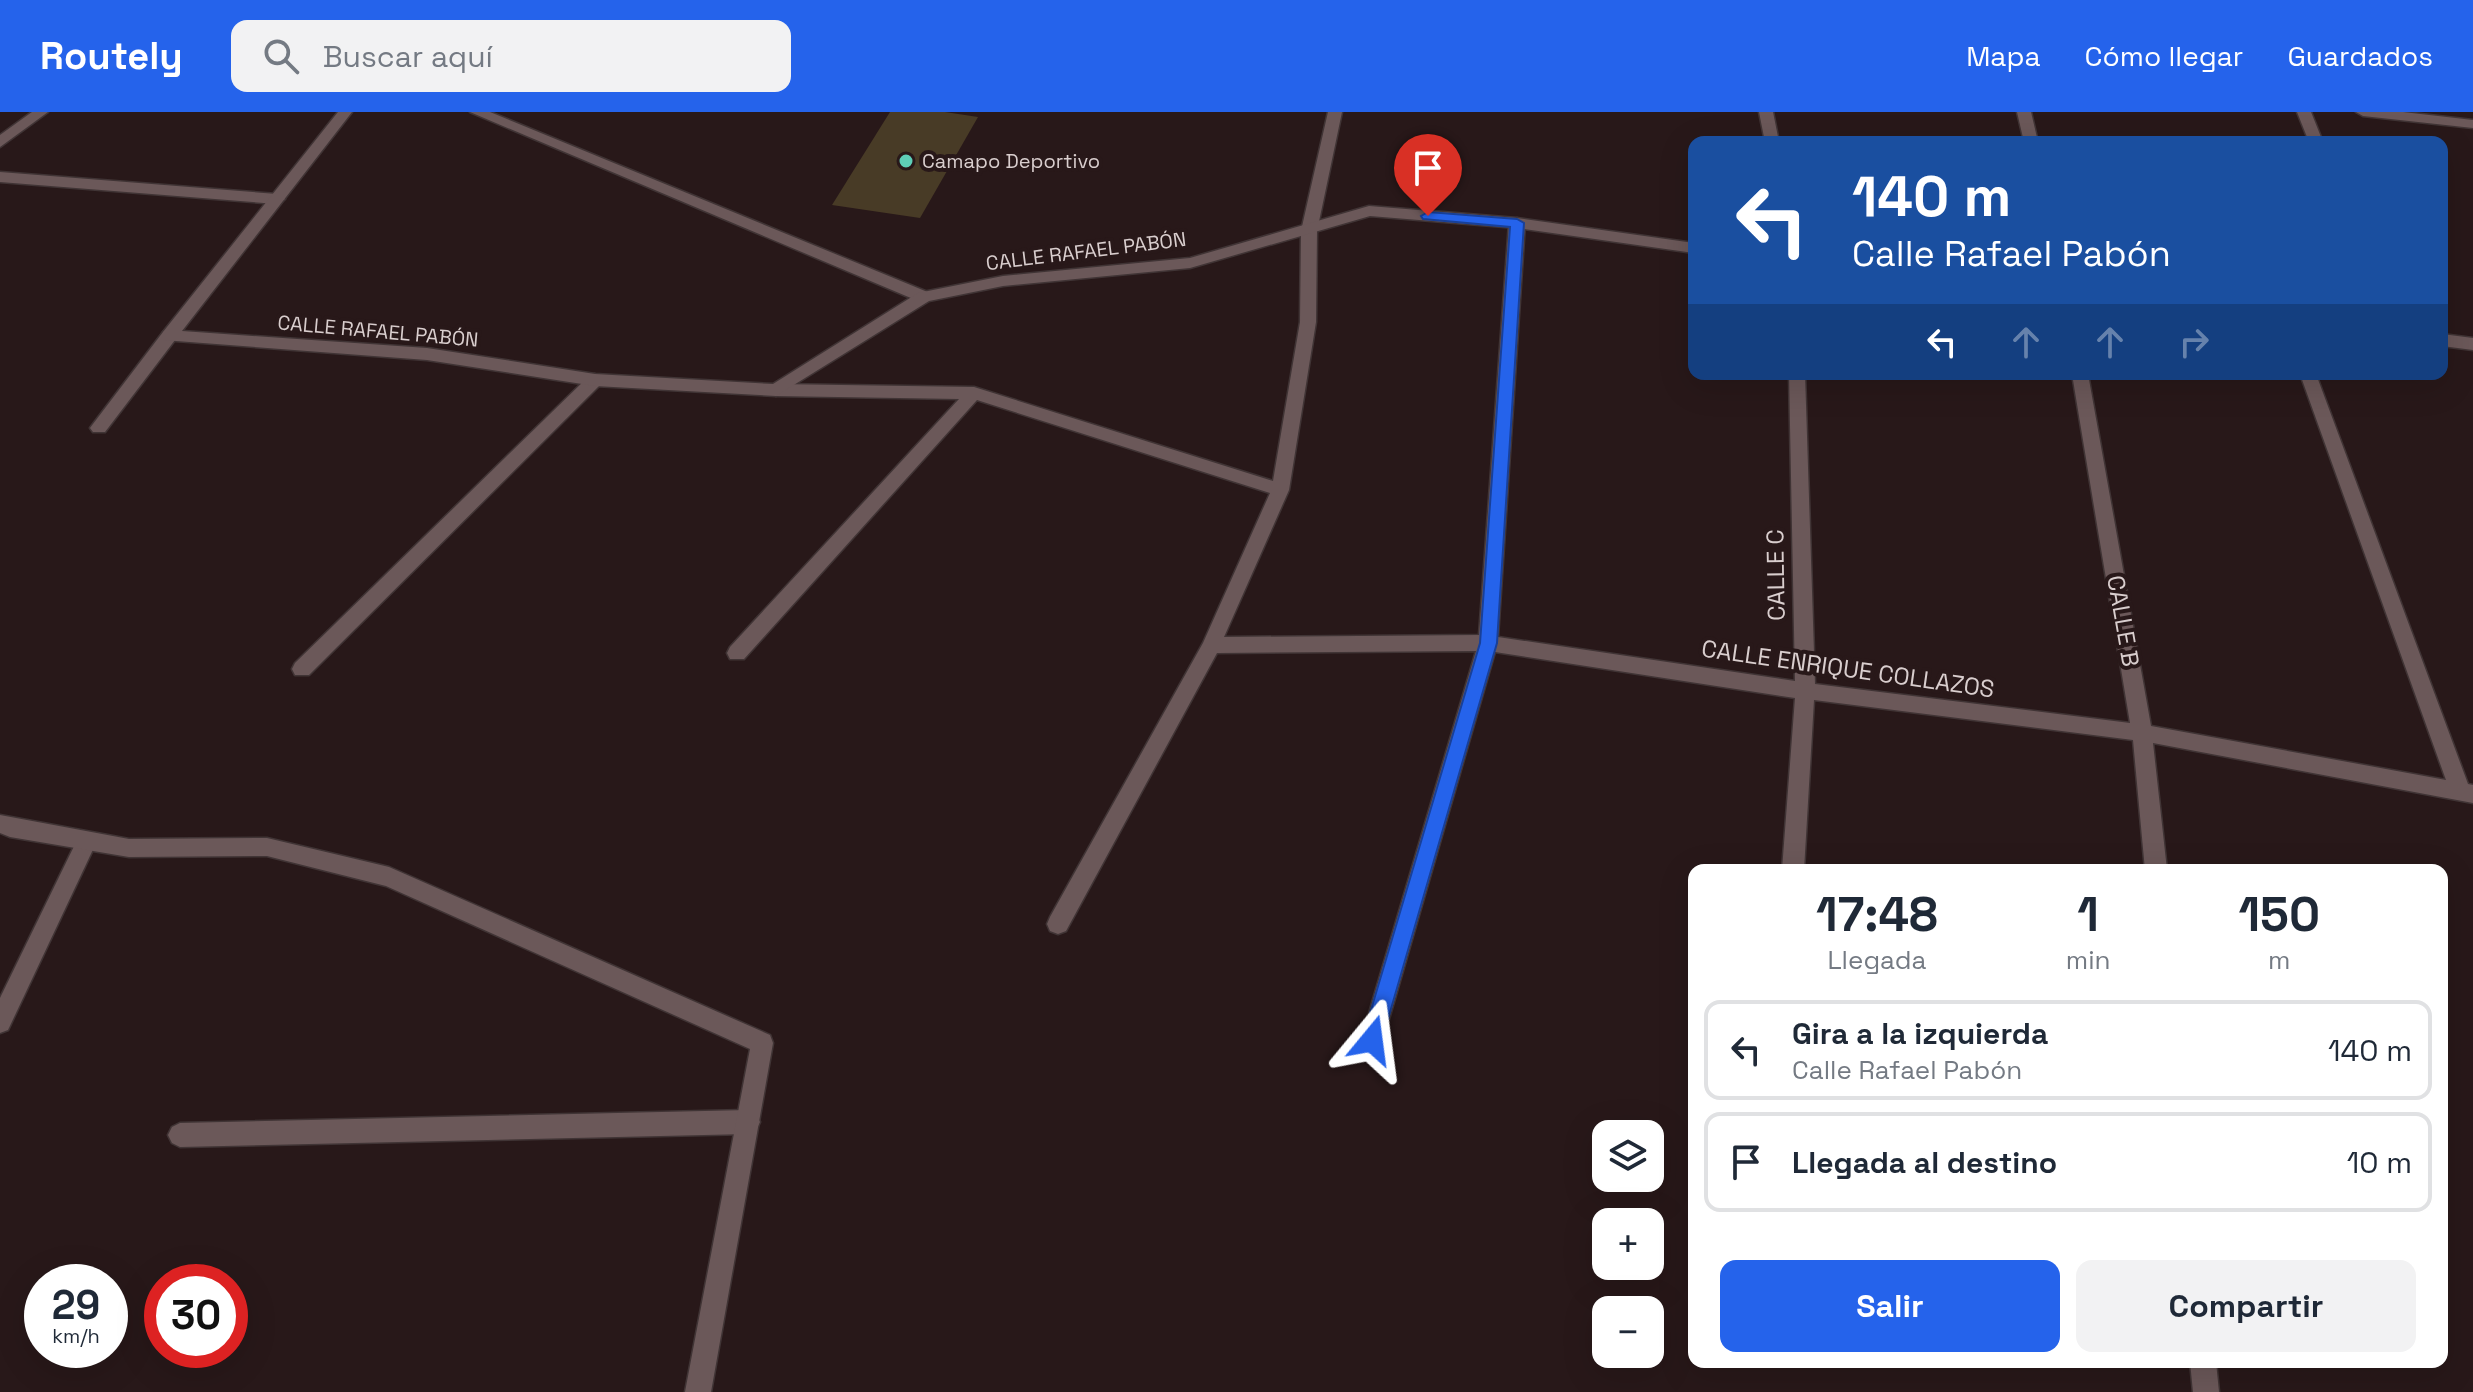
<!DOCTYPE html>
<html lang="es">
<head>
<meta charset="utf-8">
<style>
  :root { --surface:#fff; --page:#f2f2f3; --text:#1f2937; --muted:#747a83; --line:#e0e1e3; --accent:#2563eb }
  body { margin:0; font-family:"Space Grotesk",sans-serif; background:var(--page); color:var(--text); height:100vh; display:flex; flex-direction:column; font-size:30px; white-space:nowrap }
  * { box-sizing:border-box; margin:0 }
  p { font-size:26px; color:var(--muted) }
  .icon { flex:none; width:44px; height:44px; fill:none; stroke:currentColor; stroke-width:2; stroke-linecap:round; stroke-linejoin:round }
  .map { position:relative; flex:1; overflow:hidden }
  .details { position:absolute; left:1688px; top:752px; width:760px; height:504px; display:flex; flex-direction:column; background:var(--surface); border-radius:16px; box-shadow:0 8px 32px #0002 }
  .details>* { flex:none }
  .guide { position:absolute; left:1688px; top:24px; width:760px; height:244px; border-radius:16px; box-shadow:0 8px 32px #0002; background:#1a4fa0; color:#fff; overflow:hidden }
  .fabs { position:absolute; left:1592px; top:1008px; display:grid; gap:16px }
  .fabs a { display:grid; place-items:center; width:72px; height:72px; border-radius:16px; background:var(--surface); box-shadow:0 8px 32px #0002; font-size:40px }
  .speed { position:absolute; left:24px; top:1152px; display:flex; gap:16px; font-size:40px; font-weight:700; text-align:center }
  .speed>* { display:grid; place-content:center; width:104px; height:104px; border-radius:50%; background:var(--surface); box-shadow:0 8px 32px #0002; line-height:1 }
  .speed small { font-size:20px; font-weight:400 }
  .speed .limit { border:12px solid #d22; background:#fff; color:#111 }
  .pin { position:absolute; display:grid; place-items:center; width:68px; height:68px; color:#fff; margin:-82px -34px; border-radius:50% 50% 50% 0; rotate:-45deg; box-shadow:0 0 8px #0007 }
  .pin .icon { rotate:45deg }
  .me { position:absolute; width:88px; margin:-44px; rotate:16deg; stroke-linejoin:round; filter:drop-shadow(0 0 6px #0008) }
  .turn { display:flex; align-items:center; gap:28px; height:168px; padding:0 32px; font-size:36px }
  .turn .icon { width:104px; height:104px; stroke-width:2.5 }
  .turn b { display:block; font-size:56px; line-height:68px }
  .lanes { display:flex; align-items:center; height:76px; padding:0 32px; background:#0003; justify-content:center; gap:40px; direction:ltr }
  .lanes .off { opacity:.35 }
  .eta { display:flex; justify-content:space-evenly; align-items:center; height:136px; text-align:center }
  .eta b { font-size:48px; font-weight:800; line-height:56px }
  .cta { display:flex; gap:16px; margin-top:auto; padding:16px 32px }
  .cta a { flex:1; height:92px; border-radius:16px; background:var(--accent); color:#fff; font-size:32px; font-weight:800; line-height:92px; text-align:center }
  .cta a+a { background:var(--page); color:var(--text) }
  ul { padding:0; list-style:none }
  li { display:flex; align-items:center; gap:24px; height:100px; margin:0 16px 12px; padding:0 16px; border:4px solid var(--line); border-radius:16px }
  li div { flex:1 }
  li b { display:block; font-size:30px }
  li em { font-style:normal }
  header { display:flex; align-items:center; gap:48px; box-sizing:border-box; height:112px; padding:0 40px; background:var(--accent); color:#fff }
  header strong { font-size:38px }
  nav { display:flex; gap:44px; margin-inline-start:auto; font-size:28px }
  .search { width:560px; height:72px; background:var(--page); display:flex; align-items:center; gap:20px; box-sizing:border-box; padding:0 28px; border-radius:16px; color:var(--muted); font-size:30px }
  .map>svg:first-child { display:block }
</style>
</head>
<body>
<header>
<strong>Routely</strong>
<div class="search"><svg class="icon" aria-label="search" viewBox="0 0 24 24"><circle cx="10" cy="10" r="6"/><path d="M15 15l6 6"/></svg>Buscar aquí</div>
<nav><a>Mapa</a><a>Cómo llegar</a><a>Guardados</a></nav>
</header>
<div class="map">
<svg width="2473" height="1280" viewBox="0 0 2473 1280">
  <rect width="100%" height="100%" fill="#281819"/>
  <!-- green -->
  <path fill="#483b26" d="M890 0H945L978 5 920 106 832 93Z"/>
  <g fill="none" stroke-linecap="round" stroke-linejoin="round">
    <!-- street casing -->
    <g stroke="#403435" stroke-width="3">
      <g id="street">
        <path d="M470 0H490L930 181 932 185 924 190 918 189Z"/>
        <path d="M1328 0H1342L1317 119 1316 210 1289 378 1224 525 1479 523 1509 111 1517 106 1525 111 1498 525 1795 569 1789 262H1805L1815 572 2130 611 2072 262H2088L2151 614 2446 668 2300 262H2316L2468 672 2473 673V691L2153 631 2167 758H2145L2133 628 1814 588 1804 758H1782L1795 586 1495 540 1383 928 1380 936 1372 939 1364 936 1361 928 1476 539 1217 541 1066 819 1058 822 1050 819 1047 812 1050 805 1203 531 1270 381 977 288 744 547H730L727 541 730 535 959 287 776 284 768 278 776 272 974 275 1273 369 1300 210 1301 119Z"/>
        <path d="M1759 0H1773L1779 30H1765Z"/>
        <path d="M2297 0H2311L2323 30H2309Z"/>
        <path d="M2356 0H2403L2473 8V16L2363 4Z"/>
        <path d="M0 60 277 82 285 87 277 92 0 70Z"/>
        <path d="M169 218 175 220V228L105 320H93L90 316 93 312 163 220Z"/>
        <path d="M595 262 603 268 601 272 309 563H295L292 557 295 551 589 264Z"/>
        <path d="M87 720 94 722 97 729 8 918 0 921V886L80 722Z"/>
        <path d="M748 998 756 1002 760 1010 756 1018 748 1022 180 1035 172 1031 168 1023 172 1015 180 1011Z"/>
        <path d="M2190 1250H2216L2219 1280H2193Z"/>
      </g>
    </g>
    <!-- secondary casing -->
    <g stroke="#403435" stroke-width="3">
      <g id="secondary">
        <path d="M32 0H48L0 35V23Z"/>
        <path d="M338 0H352L182 219 427 236 595 262 773 272 918 181 1003 164 1190 146 1369 94 1517 106 1694 131V141L1517 116 1370 104 1190 156 1003 174 929 189 776 284 595 274 427 248 163 228V220Z"/>
        <path d="M2017 0H2031L2038 30H2024Z"/>
        <path d="M2442 222 2473 226V238L2442 234Z"/>
        <path d="M0 703 129 727 267 726 389 755 770 923 773 931 711 1280H685L750 937 386 774 267 744 129 745 10 725 0 721Z"/>
      </g>
    </g>
    <!-- street -->
    <use href="#street" fill="#6b5859" fill-rule="evenodd"/>
    <!-- secondary -->
    <use href="#secondary" fill="#6b5859" fill-rule="evenodd"/>
  </g>
  <!-- route -->
  <path fill="#2563eb" stroke="#184099" stroke-width="2" d="M1428 100 1517 107 1524 111 1497 531 1382 928 1379 935 1372 938 1365 935 1362 928 1480 531 1510 115 1423 107 1421 104Z"/>
  <!-- markers -->
  <circle fill="#5eceb7" stroke="#281819" stroke-width="3" cx="906" cy="49" r="8"/>
  <g text-anchor="middle" stroke-width="8" stroke-linejoin="round" paint-order="stroke">
    <!-- far-poi labels -->
    <g font-size="20" fill="#d9cece" stroke="#281819" text-anchor="start">
      <text x="922" y="56">Camapo Deportivo</text>
    </g>
    <!-- far-street labels -->
    <g font-size="20" fill="#d9cece" stroke="#281819">
      <text transform="translate(1086 139) rotate(-7)" y="7">CALLE RAFAEL PABÓN</text>
      <text transform="translate(378 219) rotate(5)" y="7">CALLE RAFAEL PABÓN</text>
    </g>
    <!-- street labels -->
    <g font-size="24" fill="#d9cece" stroke="#281819">
      <text transform="translate(1776 463) rotate(-91)" y="8">CALLE C</text>
      <text transform="translate(2123 509) rotate(80)" y="8">CALLE B</text>
      <text transform="translate(1848 557) rotate(8)" y="8">CALLE ENRIQUE COLLAZOS</text>
    </g>
  </g>
</svg>
<div class="fabs">
<a><svg class="icon" aria-label="layers" viewBox="0 0 24 24"><path d="M12 4l9 5-9 5-9-5zM3 14l9 5 9-5"/></svg></a>
<a>+</a>
<a>−</a>
</div>
<div class="speed"><div>29<small>km/h</small></div><div class="limit">30</div></div>
<div class="pin" style="left:1428px;top:104px;background:#d93025"><svg class="icon" aria-label="arrive" viewBox="0 0 24 24"><path d="M6 21V4h12l-3 4 3 4H6"/></svg></div>
<svg class="me" style="left:1372px;top:928px" viewBox="-20 -20 40 40"><path d="M0-17L14 15 0 8-14 15z" fill="#2563eb" stroke="#fff" stroke-width="4"/></svg>
<div class="guide">
<div class="turn"><svg class="icon" aria-label="left" viewBox="0 0 24 24"><path d="M17 20v-9H6M10 6l-5 5 5 5"/></svg><div><b>140 m</b>Calle Rafael Pabón</div></div>
<div class="lanes"><svg class="icon" aria-label="left" viewBox="0 0 24 24"><path d="M17 20v-9H6M10 6l-5 5 5 5"/></svg><svg class="icon off" aria-label="ahead" viewBox="0 0 24 24"><path d="M12 20V5M6 11l6-6 6 6"/></svg><svg class="icon off" aria-label="ahead" viewBox="0 0 24 24"><path d="M12 20V5M6 11l6-6 6 6"/></svg><svg class="icon off" aria-label="right" viewBox="0 0 24 24"><path d="M7 20v-9h11M14 6l5 5-5 5"/></svg></div>
</div>
<section class="details">
<div class="eta">
<div><b>17:48</b><p>Llegada</p></div>
<div><b>1</b><p>min</p></div>
<div><b>150</b><p>m</p></div>
</div>
<ul>
<li><svg class="icon" aria-label="left" viewBox="0 0 24 24"><path d="M17 20v-9H6M10 6l-5 5 5 5"/></svg><div><b>Gira a la izquierda</b><p>Calle Rafael Pabón</p></div><em>140 m</em></li>
<li><svg class="icon" aria-label="arrive" viewBox="0 0 24 24"><path d="M6 21V4h12l-3 4 3 4H6"/></svg><div><b>Llegada al destino</b></div><em>10 m</em></li>
</ul>
<div class="cta"><a>Salir</a><a>Compartir</a></div>
</section>
</div>
</body>
</html>
